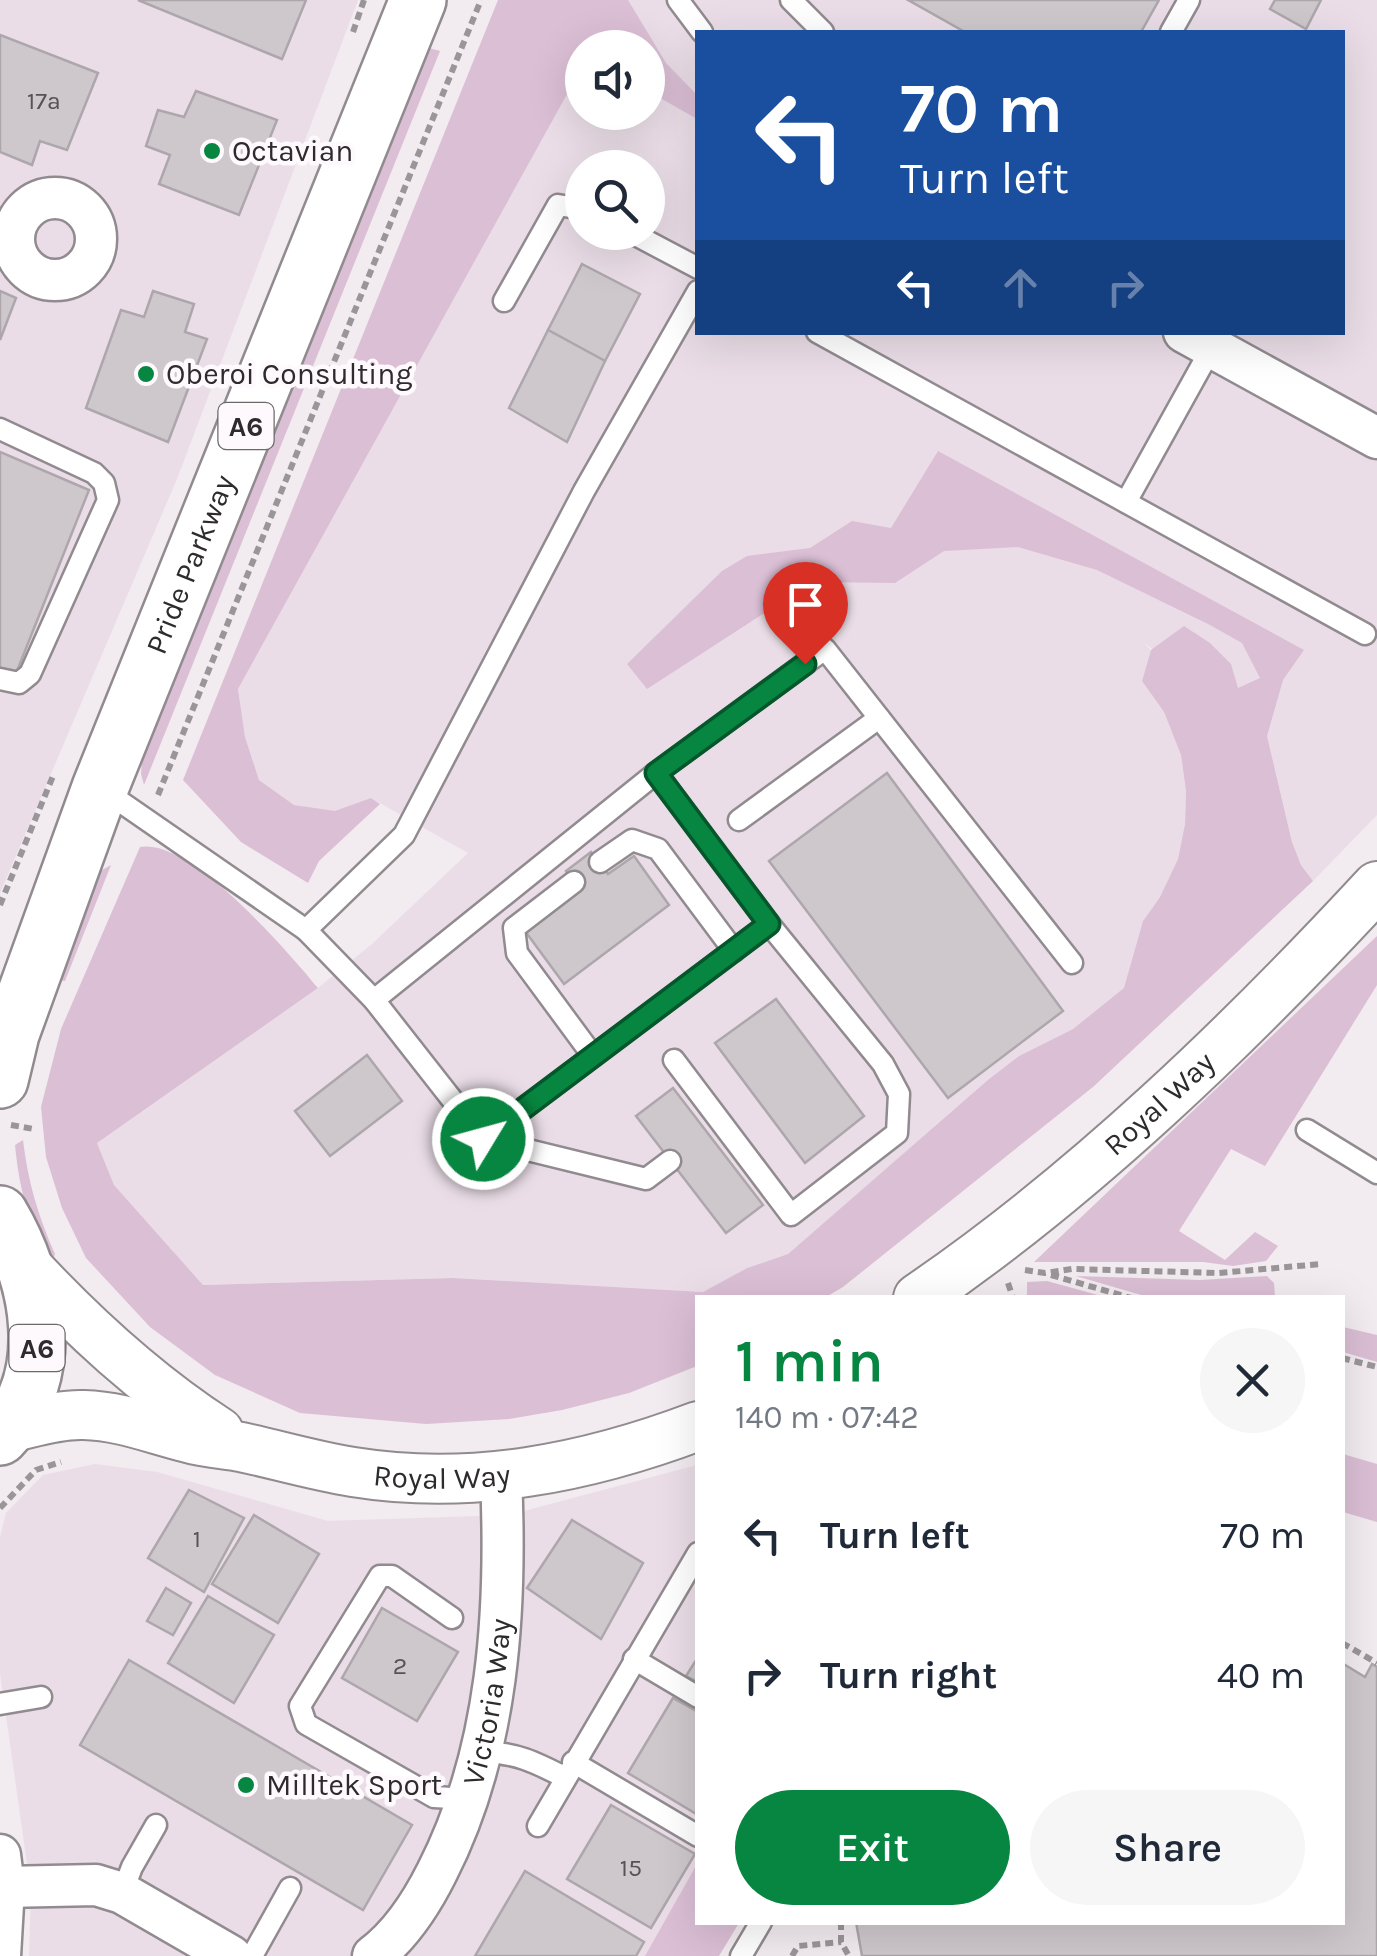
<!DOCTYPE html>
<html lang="en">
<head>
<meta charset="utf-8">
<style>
  :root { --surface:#fff; --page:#f6f6f7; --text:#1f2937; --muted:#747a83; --accent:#068640 }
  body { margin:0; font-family:Karla,sans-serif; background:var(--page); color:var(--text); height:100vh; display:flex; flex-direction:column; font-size:38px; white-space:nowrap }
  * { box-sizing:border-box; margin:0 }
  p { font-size:32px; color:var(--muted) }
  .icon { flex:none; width:55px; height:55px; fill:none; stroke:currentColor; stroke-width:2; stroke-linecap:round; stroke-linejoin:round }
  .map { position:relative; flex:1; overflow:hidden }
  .panel { position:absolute; left:695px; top:1295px; width:650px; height:630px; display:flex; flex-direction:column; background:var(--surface); border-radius:0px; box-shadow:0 10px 40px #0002 }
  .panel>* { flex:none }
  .guide { position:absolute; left:695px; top:30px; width:650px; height:305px; border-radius:0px; box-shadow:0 10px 40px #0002; background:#1a4fa0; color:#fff; overflow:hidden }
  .buttons { position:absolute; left:565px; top:30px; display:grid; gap:20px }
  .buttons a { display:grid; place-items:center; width:100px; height:100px; border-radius:50%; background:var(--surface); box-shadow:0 10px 40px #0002; font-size:50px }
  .pin { position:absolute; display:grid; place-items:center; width:85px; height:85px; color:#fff; margin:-102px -42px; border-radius:50% 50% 50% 0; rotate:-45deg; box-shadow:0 0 10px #0007 }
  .pin .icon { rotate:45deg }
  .me { position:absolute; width:110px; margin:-55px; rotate:53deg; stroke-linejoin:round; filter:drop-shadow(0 0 8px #0008) }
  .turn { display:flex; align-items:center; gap:35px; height:210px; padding:0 40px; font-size:45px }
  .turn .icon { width:130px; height:130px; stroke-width:2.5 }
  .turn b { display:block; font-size:70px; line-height:85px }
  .lanes { display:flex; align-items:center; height:95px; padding:0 40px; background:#0003; justify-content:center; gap:50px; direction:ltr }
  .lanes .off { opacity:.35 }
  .round { display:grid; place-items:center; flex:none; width:105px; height:105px; border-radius:52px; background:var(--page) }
  .overview { display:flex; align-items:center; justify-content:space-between; height:170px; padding:0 40px }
  h1 { font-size:60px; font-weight:600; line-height:75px; color:var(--accent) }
  .action { display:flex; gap:20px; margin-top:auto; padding:20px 40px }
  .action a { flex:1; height:115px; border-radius:60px; background:var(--accent); color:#fff; font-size:40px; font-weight:600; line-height:115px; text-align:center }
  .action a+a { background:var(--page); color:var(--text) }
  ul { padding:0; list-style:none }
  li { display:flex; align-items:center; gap:30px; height:140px; padding:0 40px }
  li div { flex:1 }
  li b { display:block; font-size:38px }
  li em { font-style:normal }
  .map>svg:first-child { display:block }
</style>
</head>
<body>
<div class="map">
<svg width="1377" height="1956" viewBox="0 0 1377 1956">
  <rect width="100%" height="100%" fill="#f2ebf0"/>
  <!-- built -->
  <g fill="#eadde7" fill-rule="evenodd">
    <path d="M0 0H358L177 479 0 893Z"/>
    <path d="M576 0H1377V815L1313 881 1301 865 1292 842 1267 736 1143 642 1151 650 1142 681 1164 712 1181 755 1186 791 1185 824 1178 859 1160 897 1143 921 1125 988 1073 1029 1019 1056 989 1079 788 1254 747 1268 703 1292 453 1278 203 1285 114 1185 97 1143 318 988 372 944 468 853 371 798 335 812 294 805 259 780 245 737 238 689 542 138ZM698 32H1342V332H698ZM582 48H648V112H582ZM582 168H648V232H582Z"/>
    <path d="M95 1464 157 1472 328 1521 509 1515 697 1465 698 1922 718 1956H29L31 1892 0 1673V1537L6 1513 43 1475Z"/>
  </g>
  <!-- green -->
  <g fill="#dbbfd5">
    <path d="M498 0H628L666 63 697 95V119L648 91V48H582V67L238 689 245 737 259 780 294 805 335 811 371 798 380 804 319 861 308 883 241 842 183 780Z"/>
    <path d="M429 48 440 51 144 785 141 774 142 759 210 576Z"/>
    <path d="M938 451 1304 650 1283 680 1267 736 1292 842 1301 865 1313 881 1093 1087 843 1287 826 1297 698 1298 697 1366 629 1393 562 1410 509 1419 426 1424 300 1413 215 1375 150 1327 86 1258 62 1208 46 1157 41 1107 61 1029 140 847C190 837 288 952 318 988L97 1143 114 1185 203 1285 453 1278 703 1292 747 1268 788 1254 989 1079 1019 1056 1073 1029 1124 988 1143 921 1160 897 1178 859 1185 824 1186 791 1181 755 1164 712 1142 681 1151 650 1184 626 1210 643 1231 664 1238 688 1260 678 1242 643 1210 625 1097 570 1018 547 944 551 895 583 812 582 647 689 627 664 722 571 747 556 810 548 852 521 891 528Z"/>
    <path d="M111 865 65 981 56 980 97 873Z"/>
    <path d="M1377 936V985L1265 1166 1231 1149 1179 1231 1225 1260 1255 1232 1278 1246 1266 1261 1233 1266 1203 1262H1034Z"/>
    <path d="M23 1140C28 1182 38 1216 55 1254L51 1265C29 1220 20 1196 15 1145Z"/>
    <path d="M1076 1276 1200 1280 1267 1276 1274 1283 1275 1297H1148Z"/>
    <path d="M1047 1281 1105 1297H1027V1282Z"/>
    <path d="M1343 1327 1377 1335V1362L1343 1352Z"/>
    <path d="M1343 1454 1377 1464V1522L1343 1512Z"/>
    <path d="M697 1864 698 1922 739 1923 719 1956H645Z"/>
  </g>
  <!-- building -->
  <g fill="#cec8cd" stroke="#ada7ac" stroke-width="2.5">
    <path d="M138 0H306L282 59Z"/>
    <path d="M908 0H1159L1141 32H965Z"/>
    <path d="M1275 0H1321L1306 29 1270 9Z"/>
    <path d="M0 35 98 73 67 150 40 141 32 165 0 152Z"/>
    <path d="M196 91 277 120 239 215 159 184 170 155 146 146 158 110 184 117Z"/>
    <path d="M582 264 640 294 605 361 548 330Z"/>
    <path d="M0 291 16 298 0 340Z"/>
    <path d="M153 291 194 304 185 332 207 339 168 442 86 408 121 310 144 317Z"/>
    <path d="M548 330 605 361 567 442 509 408Z"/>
    <path d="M0 452 89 490 15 676 0 670Z"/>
    <path d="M887 773 1063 1011 948 1098 769 861Z"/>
    <path d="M591 852 608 874 634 856 669 905 564 984 525 931 579 891 566 871Z"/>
    <path d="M776 999 864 1116 805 1163 715 1043Z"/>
    <path d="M367 1055 402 1101 330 1156 295 1111Z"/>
    <path d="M673 1088 763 1205 726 1233 636 1116Z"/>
    <path d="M189 1490 244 1518 204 1592 148 1558Z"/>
    <path d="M254 1515 319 1554 278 1623 212 1584Z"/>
    <path d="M572 1520 643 1563 601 1639 527 1588Z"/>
    <path d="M166 1588 191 1603 173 1635 147 1621Z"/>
    <path d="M208 1596 274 1635 234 1703 168 1663Z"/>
    <path d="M382 1608 458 1652 417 1721 342 1678Z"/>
    <path d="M698 1657V1682L686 1676Z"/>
    <path d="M129 1660 412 1825 363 1910 80 1745Z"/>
    <path d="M1342 1663 1365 1677 1372 1664 1377 1667V1956H862L856 1922H1342Z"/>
    <path d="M673 1698 698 1712V1815L628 1773Z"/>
    <path d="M611 1805 695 1854 651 1928 567 1879Z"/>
    <path d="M525 1871 644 1942 636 1956H475Z"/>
  </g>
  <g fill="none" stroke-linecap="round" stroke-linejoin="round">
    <!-- service casing -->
    <g stroke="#918b90" stroke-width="25">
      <g id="service">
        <path d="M678 0 702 32"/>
        <path d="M791 0 823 32"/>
        <path d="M1171 32 1189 0"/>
        <path d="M630 232 698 268"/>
        <path d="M504 301 558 205 582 209"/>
        <path d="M817 332 1365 634"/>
        <path d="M0 429 94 473 104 483 108 500 30 674 19 683 0 679"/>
        <path d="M1126 502 1212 347"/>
        <path d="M656 773 769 924 883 1064 899 1094 897 1133 791 1215 674 1060"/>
        <path d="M102 789 306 930 374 1000 483 1139 646 1179 670 1161"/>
        <path d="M739 820 879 718"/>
        <path d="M600 862 632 840 658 849 734 951"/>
        <path d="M574 882 514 928 517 953 593 1056"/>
        <path d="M306 930 404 835 584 491 698 291"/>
        <path d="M374 1000 656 773 825 649 1072 963"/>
        <path d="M1307 1130 1377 1173"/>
        <path d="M483 1139 769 924"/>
        <path d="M452 1618 392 1576H380L300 1706 306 1724 434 1797 468 1799"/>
        <path d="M634 1659 698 1697"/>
        <path d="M0 1704 41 1697"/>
        <path d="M482 1753C513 1751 537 1763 564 1777"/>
        <path d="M573 1762 698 1836"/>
        <path d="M538 1826 698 1553"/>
        <path d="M122 1893 132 1867 156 1825"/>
        <path d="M252 1956 290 1888"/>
        <path d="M741 1956 761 1922"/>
      </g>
    </g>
    <!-- minor casing -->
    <g stroke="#918b90" stroke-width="45">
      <g id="minor">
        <circle cx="55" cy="239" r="41"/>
        <path d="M1184 332 1377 438"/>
        <path d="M0 1855 4 1887 0 1956"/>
        <path d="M4 1887 96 1885 122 1893 231 1956"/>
        <path id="s1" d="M373 1956C401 1935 422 1902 437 1872 499 1751 507 1610 501 1477"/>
      </g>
    </g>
    <!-- tertiary casing -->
    <g stroke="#918b90" stroke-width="52">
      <g id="tertiary">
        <path d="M23 1262C83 1327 145 1384 219 1432"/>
        <path id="s2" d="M918 1298C1085 1184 1240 1034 1377 886"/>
        <path id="s3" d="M8 1428C32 1423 59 1414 84 1415 121 1416 152 1429 188 1438 205 1443 223 1444 241 1447 278 1455 315 1466 353 1472 471 1491 587 1468 698 1426"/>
      </g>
    </g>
    <!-- primary casing -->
    <g stroke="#918b90" stroke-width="60">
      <g id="primary">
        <path id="s4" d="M0 1080 11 1034 100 788 418 0"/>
        <path d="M0 1214C40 1281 58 1375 0 1437"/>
      </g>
    </g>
    <!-- path -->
    <g stroke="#9a9598" stroke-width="6" stroke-dasharray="8 5" stroke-linecap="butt">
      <path d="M353 32 364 0"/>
      <path d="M158 795 481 0"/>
      <path d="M0 905 53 776"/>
      <path d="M11 1125 34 1129"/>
      <path d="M1025 1270 1045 1273 1072 1269 1219 1273 1321 1264"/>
      <path d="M1051 1275 1131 1298"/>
      <path d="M1008 1283 1013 1298"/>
      <path d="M1342 1358 1377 1367"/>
      <path d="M0 1508 36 1470 61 1462"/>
      <path d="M1342 1643 1377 1663"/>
      <path d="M841 1922V1942L849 1956"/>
      <path d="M792 1956 798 1946 841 1942"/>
    </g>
    <!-- service -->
    <use href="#service" stroke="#fff" stroke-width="20"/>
    <!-- minor -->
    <use href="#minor" stroke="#fff" stroke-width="40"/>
    <!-- tertiary -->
    <use href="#tertiary" stroke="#fff" stroke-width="48"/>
    <!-- primary -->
    <use href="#primary" stroke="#fff" stroke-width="55"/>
  </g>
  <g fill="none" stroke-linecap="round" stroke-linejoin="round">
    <!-- route casing -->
    <g stroke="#04572a" stroke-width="25">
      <path id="route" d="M483 1139 769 924 656 773 805 664"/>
    </g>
    <!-- route -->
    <use href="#route" stroke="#068640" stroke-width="18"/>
  </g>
  <!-- markers -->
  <g fill="#068640" stroke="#fef9fd" stroke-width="4">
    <circle cx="212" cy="151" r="10"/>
    <circle cx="146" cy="374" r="10"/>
    <circle cx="246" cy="1785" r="10"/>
  </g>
  <g text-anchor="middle" stroke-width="9" stroke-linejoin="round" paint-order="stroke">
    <!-- number labels -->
    <g font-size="25" fill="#565255">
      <text x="44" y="109">17a</text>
      <text x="197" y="1547">1</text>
      <text x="400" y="1674">2</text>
      <text x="631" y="1876">15</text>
    </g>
    <!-- shield labels -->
    <g fill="#fef9fd" stroke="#6c696b" stroke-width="2.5">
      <rect x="218.5" y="403" width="55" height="46" rx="8"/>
      <rect x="9.5" y="1325" width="55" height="46" rx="8"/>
    </g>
    <g font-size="28" font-weight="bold" fill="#2e2b2d">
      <text x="246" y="436">A6</text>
      <text x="37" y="1358">A6</text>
    </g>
    <!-- poi labels -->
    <g font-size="30" fill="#2e2b2d" stroke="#fef9fd" text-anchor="start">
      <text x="232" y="161">Octavian</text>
      <text x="166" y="384">Oberoi Consulting</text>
      <text x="266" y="1795">Milltek Sport</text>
    </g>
    <!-- street labels -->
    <g font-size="30" fill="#2e2b2d" stroke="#fef9fd">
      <text dy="10" stroke="none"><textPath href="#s4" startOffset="550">Pride Parkway</textPath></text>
      <text dy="10" stroke="none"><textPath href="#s2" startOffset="310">Royal Way</textPath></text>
      <text dy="10" stroke="none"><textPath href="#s3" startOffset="442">Royal Way</textPath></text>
      <text dy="10" stroke="none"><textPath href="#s1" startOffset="285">Victoria Way</textPath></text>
    </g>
  </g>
</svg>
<div class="buttons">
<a><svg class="icon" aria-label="sound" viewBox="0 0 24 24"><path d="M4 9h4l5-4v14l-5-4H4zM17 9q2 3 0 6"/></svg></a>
<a><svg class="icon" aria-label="search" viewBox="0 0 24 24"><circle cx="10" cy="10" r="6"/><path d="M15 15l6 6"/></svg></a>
</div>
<div class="pin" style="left:805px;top:664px;background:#d93025"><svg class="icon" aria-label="arrive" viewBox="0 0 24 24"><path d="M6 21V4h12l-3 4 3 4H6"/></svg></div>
<svg class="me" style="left:483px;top:1139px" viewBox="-20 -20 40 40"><circle r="17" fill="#068640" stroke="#fff" stroke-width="3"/><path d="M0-11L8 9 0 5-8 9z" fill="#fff"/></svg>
<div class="guide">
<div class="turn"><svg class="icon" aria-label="left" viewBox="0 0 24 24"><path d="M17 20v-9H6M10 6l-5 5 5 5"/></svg><div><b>70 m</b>Turn left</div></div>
<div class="lanes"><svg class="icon" aria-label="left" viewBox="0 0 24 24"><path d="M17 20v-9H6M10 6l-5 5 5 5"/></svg><svg class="icon off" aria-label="ahead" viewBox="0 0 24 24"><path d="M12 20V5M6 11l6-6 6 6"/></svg><svg class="icon off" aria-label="right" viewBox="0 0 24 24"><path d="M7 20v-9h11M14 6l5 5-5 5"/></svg></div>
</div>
<section class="panel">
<div class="overview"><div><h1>1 min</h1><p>140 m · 07:42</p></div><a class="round"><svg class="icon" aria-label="close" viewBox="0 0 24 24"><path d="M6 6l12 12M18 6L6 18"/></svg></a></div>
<ul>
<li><svg class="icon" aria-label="left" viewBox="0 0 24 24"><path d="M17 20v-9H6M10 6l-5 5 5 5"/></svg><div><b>Turn left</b></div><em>70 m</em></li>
<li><svg class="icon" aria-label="right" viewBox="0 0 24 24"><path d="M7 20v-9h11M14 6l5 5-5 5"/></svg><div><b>Turn right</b></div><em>40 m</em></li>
</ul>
<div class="action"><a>Exit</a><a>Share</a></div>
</section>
</div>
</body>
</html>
